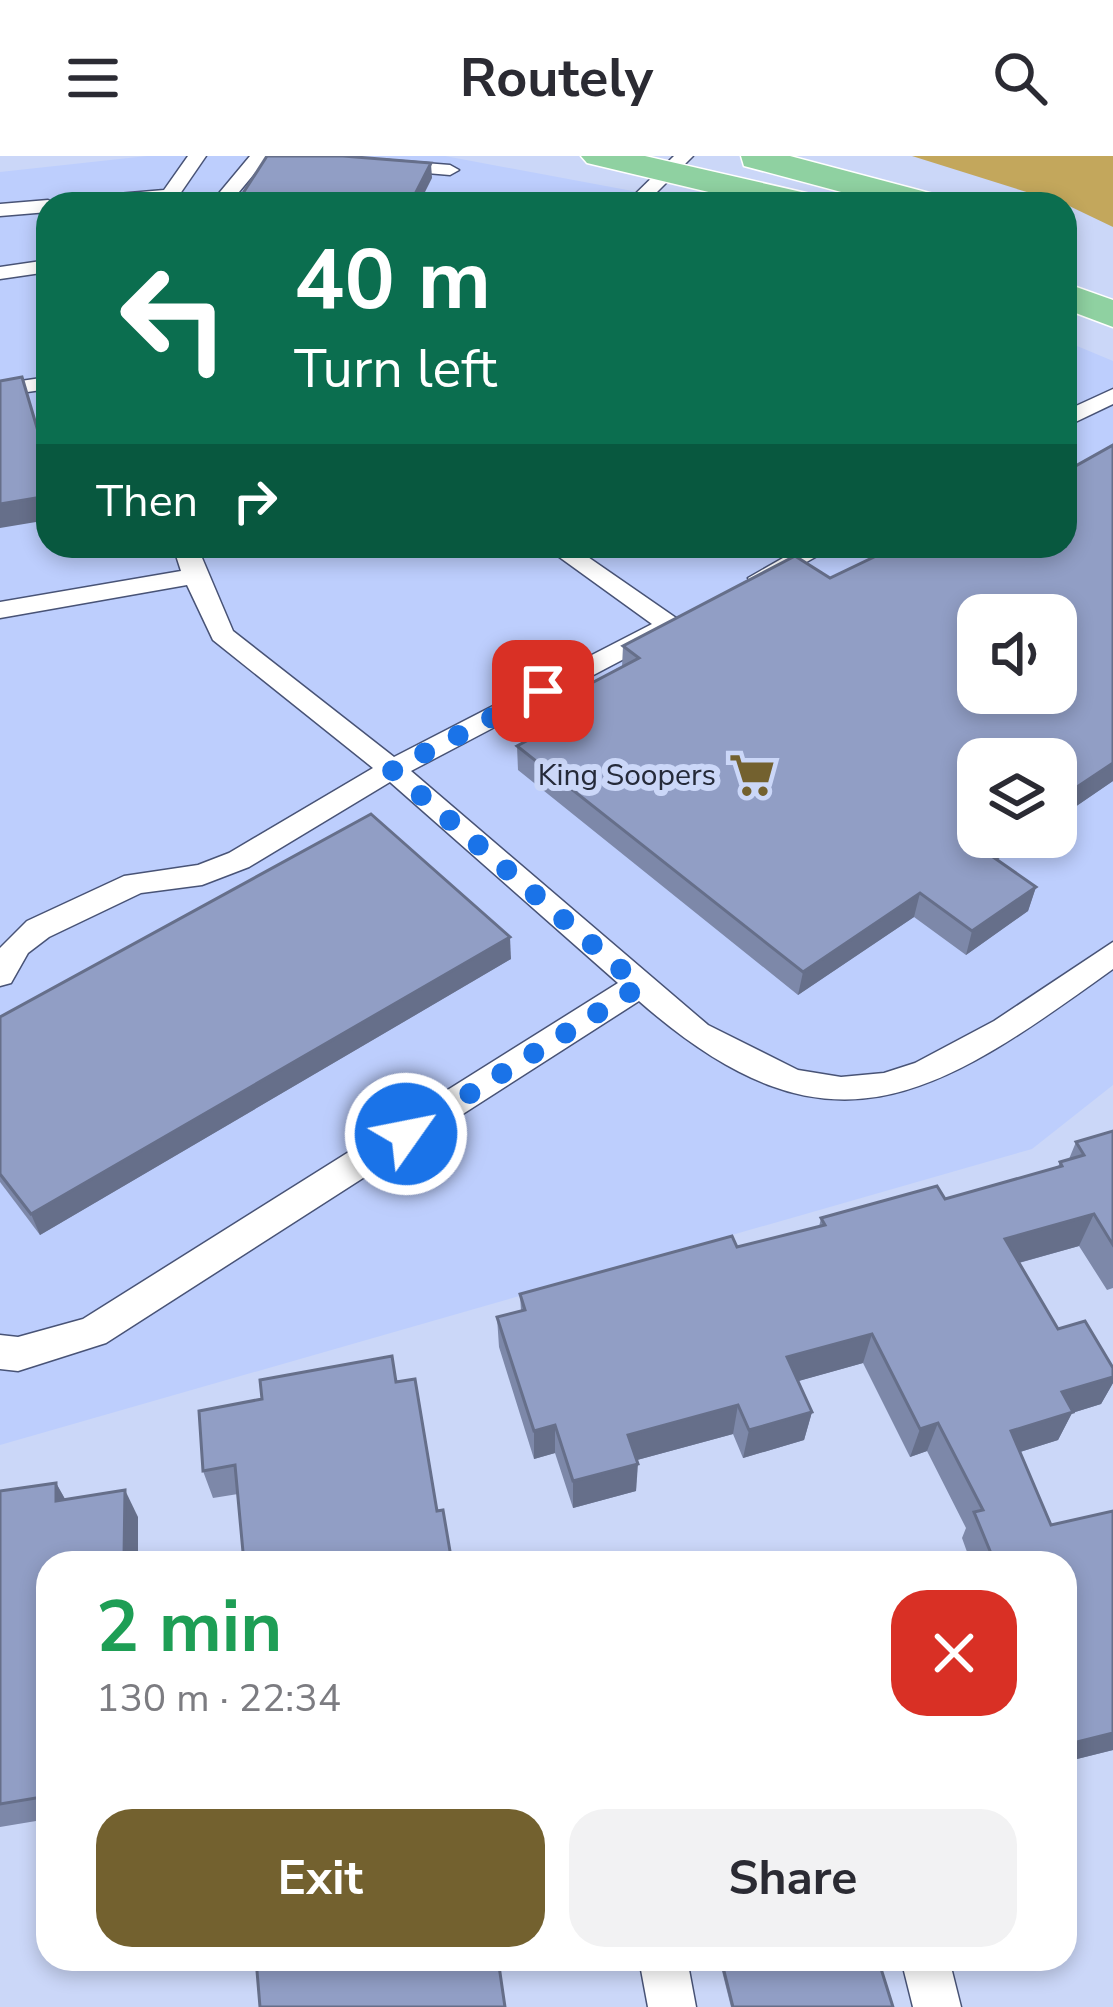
<!DOCTYPE html>
<html lang="en">
<head>
<meta charset="utf-8">
<style>
  :root { --surface:#fff; --page:#f2f2f3; --text:#2b2b33; --muted:#7c7c81; --accent:#73612f }
  body { margin:0; font-family:"Nunito Sans",sans-serif; background:var(--page); color:var(--text); height:100vh; display:flex; flex-direction:column; font-size:45px; white-space:nowrap }
  * { box-sizing:border-box; margin:0 }
  p { font-size:39px; color:var(--muted) }
  .icon { flex:none; width:66px; height:66px; fill:none; stroke:currentColor; stroke-width:2; stroke-linecap:round; stroke-linejoin:round }
  .map { position:relative; flex:1; overflow:hidden }
  .side { position:absolute; left:36px; top:1395px; width:1041px; height:420px; display:flex; flex-direction:column; background:var(--surface); border-radius:36px; box-shadow:0 6px 18px #0003 }
  .side>* { flex:none }
  .guide { position:absolute; left:36px; top:36px; width:1041px; height:366px; border-radius:36px; box-shadow:0 6px 18px #0003; background:#0b6e4f; color:#fff; overflow:hidden }
  .controls { position:absolute; left:957px; top:438px; display:grid; gap:24px }
  .controls a { display:grid; place-items:center; width:120px; height:120px; border-radius:24px; background:var(--surface); box-shadow:0 6px 18px #0003; font-size:60px }
  .pin { position:absolute; display:grid; place-items:center; width:102px; height:102px; color:#fff; margin:-51px; border-radius:24px; box-shadow:0 6px 18px #0006 }
  .me { position:absolute; width:132px; margin:-66px; rotate:57deg; stroke-linejoin:round; filter:drop-shadow(0 0 9px #0008) }
  .turn { display:flex; align-items:center; gap:42px; height:252px; padding:0 60px; font-size:54px }
  .turn .icon { width:156px; height:156px; stroke-width:2.5 }
  .turn b { display:block; font-size:84px; line-height:102px }
  .then { display:flex; align-items:center; height:114px; padding:0 60px; background:#0003; gap:24px; font-size:45px }
  .round { display:grid; place-items:center; flex:none; width:126px; height:126px; border-radius:36px; background:var(--page) }
  .summary { display:flex; align-items:center; justify-content:space-between; height:204px; padding:0 60px }
  h1 { font-size:72px; font-weight:700; line-height:90px; color:#1e9e55 }
  .button { display:flex; gap:24px; margin-top:auto; padding:24px 60px }
  .button a { flex:1; height:138px; border-radius:36px; background:var(--accent); color:#fff; font-size:48px; font-weight:700; line-height:138px; text-align:center }
  .button a+a { background:var(--page); color:var(--text) }
  header { display:flex; justify-content:space-between; align-items:center; height:156px; padding:0 60px; background:var(--surface); font-size:54px; font-weight:700 }
  .map>svg:first-child { display:block }
</style>
</head>
<body>
<header><svg class="icon" aria-label="menu" viewBox="0 0 24 24"><path d="M4 6h16M4 12h16M4 18h16"/></svg>Routely<svg class="icon" aria-label="search" viewBox="0 0 24 24"><circle cx="10" cy="10" r="6"/><path d="M15 15l6 6"/></svg></header>
<div class="map">
<svg width="1113" height="1851" viewBox="0 0 1113 1851">
  <rect width="100%" height="100%" fill="#cbd7f8"/>
  <!-- built -->
  <path fill="#bdcefd" fill-rule="evenodd" d="M147 0H445L702 48H48V390H1065V185L1113 205V929L1032 993 0 1289V16ZM978 459H1056V537H978ZM978 603H1056V681H978Z"/>
  <!-- green -->
  <path fill="#c3a75c" d="M912 0H1113V71L1065 48Z"/>
  <g fill="none" stroke-linecap="round" stroke-linejoin="round">
    <!-- lane casing -->
    <g stroke="#485376" stroke-width="3">
      <g id="lane">
        <path d="M188 0H206L173 48H62L71 42 164 34Z"/>
        <path d="M250 0H280L264 6 229 48H210Z"/>
        <path d="M674 0H693L645 48H625Z"/>
        <path d="M386 4 450 9 459 14 450 19 380 13V5Z"/>
        <path d="M48 44 56 48H48V56L0 60V48Z"/>
        <path d="M48 104V116L0 123V111Z"/>
        <path d="M48 221V233L0 240V228Z"/>
        <path d="M1113 233V248L1065 271V255Z"/>
        <path d="M173 390H197L233 475 394 601 652 468 544 390H572L679 464 683 469 679 474 411 615 708 869 798 914 841 921 884 917 915 907 994 865 1113 786V813C933 943 829 1012 639 845L106 1187 18 1215 0 1213V1179L18 1181 83 1163 618 827 390 626 249 711 202 729 141 737 49 781 28 797 11 827 0 830V792L27 765 124 720 198 709 229 697 373 612 213 484 187 429 0 462V446L181 415Z"/>
        <path d="M804 390H835L769 427H751L748 422Z"/>
        <path d="M639 1803H687L696 1851H648Z"/>
        <path d="M901 1803H949L961 1851H913Z"/>
      </g>
    </g>
    <!-- primary casing -->
    <g stroke="#fff" stroke-width="3">
      <g id="primary">
        <path d="M581 0H645L819 40 824 48H759L587 7Z"/>
        <path d="M741 0H790L941 40 946 48H886L744 10Z"/>
        <path d="M1065 127 1113 144V171L1065 153Z"/>
      </g>
    </g>
    <!-- lane -->
    <use href="#lane" fill="#fff" fill-rule="evenodd"/>
    <!-- primary -->
    <use href="#primary" fill="#8fd1a1" fill-rule="evenodd"/>
  </g>
  <!-- wall -->
  <g fill="#7d88a9">
    <path d="M1113 289V625L1056 664 978 681H1030L997 704 1036 731 1028 755 966 799 914 761 798 839 518 614 517 590 533 581V558L622 511 623 490 830 422 1065 390Z"/>
    <path d="M511 803 40 1079 0 1026V861Z"/>
    <path d="M1113 975V1132L1107 1134 1079 1090 1019 1107 1058 1173 1085 1165 1113 1212V1227L1101 1248 1072 1257 1058 1284 1020 1296 1051 1369 1113 1355V1594L1065 1606V1407H971L962 1382 966 1372 927 1295 910 1301 863 1207 798 1225 812 1256 804 1284 743 1302 733 1278 637 1304 636 1335 573 1352 555 1297 534 1303 499 1191 497 1161 521 1155 520 1138 732 1080 737 1091 819 1071 821 1062 937 1030 945 1043 1058 1011 1060 1006 1069 1003 1076 986Z"/>
    <path d="M397 1226 452 1407 238 1338 213 1342 203 1315Z"/>
    <path d="M56 1327 65 1343 138 1361V1407H48V1663L0 1671V1335Z"/>
    <path d="M719 1803H878L893 1851H731Z"/>
  </g>
  <!-- shaded-wall -->
  <g fill="#666f8a">
    <path d="M431 7 432 22 419 48H410Z"/>
    <path d="M48 340V364L0 372V348Z"/>
    <path d="M1113 607V625L1056 664V645Z"/>
    <path d="M1002 681H1030L976 718 983 694Z"/>
    <path d="M1036 731 1028 755 966 799 972 775Z"/>
    <path d="M920 737 914 761 798 839 803 816Z"/>
    <path d="M510 781 511 803 40 1079 31 1058Z"/>
    <path d="M1094 1058 1079 1090 993 1114 1005 1083Z"/>
    <path d="M872 1178 863 1207 781 1230 787 1201Z"/>
    <path d="M1113 1221V1227L1101 1248 1072 1257 1058 1284 998 1303 1011 1275 1062 1236Z"/>
    <path d="M738 1249 733 1278 626 1307 628 1279Z"/>
    <path d="M812 1256 804 1284 743 1302 749 1274Z"/>
    <path d="M938 1267 927 1295 910 1301 920 1273Z"/>
    <path d="M555 1269V1297L534 1303V1275Z"/>
    <path d="M638 1308 636 1335 573 1352V1325Z"/>
    <path d="M56 1327 71 1354 56 1345Z"/>
    <path d="M125 1334 138 1361V1407H128L124 1401Z"/>
    <path d="M1113 1577V1594L1065 1606V1597L1073 1587Z"/>
  </g>
  <!-- building -->
  <g fill="#919ec5" stroke="#666f8a" stroke-width="3" fill-rule="evenodd">
    <path d="M267 0H343L431 7 410 48H245L246 46 238 45Z"/>
    <path d="M22 221 48 309V340L0 348V225Z"/>
    <path d="M1113 289V607L1056 645V603H978V681H1002L983 694 1036 731 972 775 920 737 803 816 517 590 551 572 533 558 639 502 623 490 795 400 830 422 897 390H1065V316ZM978 459H1056V537H978Z"/>
    <path d="M371 658 510 781 31 1058 0 1018V861Z"/>
    <path d="M1113 975V1089L1094 1058 1005 1083 1058 1173 1085 1165 1113 1212V1221L1062 1236 1073 1256 1011 1275 1051 1369 1113 1355V1577L1073 1587 1065 1570V1407H995L974 1356 983 1354 938 1267 920 1273 872 1178 787 1201 812 1256 749 1274 738 1249 628 1279 638 1308 573 1325 555 1269 534 1275 497 1161 525 1154 520 1138 732 1080 737 1091 825 1069 821 1062 937 1030 945 1043 1062 1010 1060 1006 1084 999 1076 986Z"/>
    <path d="M392 1200 396 1226 415 1223 437 1355 443 1354 452 1407H244L235 1309 203 1315 199 1255 262 1243 260 1224Z"/>
    <path d="M56 1327V1345L125 1334 124 1401 94 1405V1407H48V1640L0 1648V1335Z"/>
    <path d="M256 1803H420L421 1809 449 1803H498L505 1851H260Z"/>
    <path d="M721 1803H878L893 1851H733Z"/>
  </g>
  <g fill="none" stroke-linecap="round" stroke-linejoin="round">
    <!-- route -->
    <path stroke="#1a73e8" stroke-width="21" stroke-dasharray="0 37.8" d="M406 978 640 830 392 614 543 535"/>
  </g>
  <!-- icons -->
  <defs>
    <g id="supermarket-bare" transform="scale(3.6)"><path d="M-6-5.5h2.5l.6 2H6L4.5 2H-2.5L-4.4-4H-6ZM-1.5 3.2a1.3 1.3 0 1 0 .1 0ZM3 3.2a1.3 1.3 0 1 0 .1 0Z" fill="#73612f" stroke="#cbd7f8" stroke-width="2.5" paint-order="stroke"/></g>
  </defs>
  <g fill-rule="evenodd">
    <use href="#supermarket-bare" x="752" y="619"/>
  </g>
  <g text-anchor="middle" stroke-width="12" stroke-linejoin="round" paint-order="stroke">
    <!-- poi labels -->
    <g font-size="30" fill="#252a39" stroke="#cbd7f8" text-anchor="end">
      <text x="716" y="629">King Soopers</text>
    </g>
  </g>
</svg>
<div class="controls">
<a><svg class="icon" aria-label="sound" viewBox="0 0 24 24"><path d="M4 9h4l5-4v14l-5-4H4zM17 9q2 3 0 6"/></svg></a>
<a><svg class="icon" aria-label="layers" viewBox="0 0 24 24"><path d="M12 4l9 5-9 5-9-5zM3 14l9 5 9-5"/></svg></a>
</div>
<div class="pin" style="left:543px;top:535px;background:#d93025"><svg class="icon" aria-label="arrive" viewBox="0 0 24 24"><path d="M6 21V4h12l-3 4 3 4H6"/></svg></div>
<svg class="me" style="left:406px;top:978px" viewBox="-20 -20 40 40"><circle r="17" fill="#1a73e8" stroke="#fff" stroke-width="3"/><path d="M0-11L8 9 0 5-8 9z" fill="#fff"/></svg>
<div class="guide">
<div class="turn"><svg class="icon" aria-label="left" viewBox="0 0 24 24"><path d="M17 20v-9H6M10 6l-5 5 5 5"/></svg><div><b>40 m</b>Turn left</div></div>
<div class="then">Then<svg class="icon" aria-label="right" viewBox="0 0 24 24"><path d="M7 20v-9h11M14 6l5 5-5 5"/></svg></div>
</div>
<section class="side">
<div class="summary"><div><h1>2 min</h1><p>130 m · 22:34</p></div><a class="round" style="background:#d93025;color:#fff"><svg class="icon" aria-label="close" viewBox="0 0 24 24"><path d="M6 6l12 12M18 6L6 18"/></svg></a></div>
<div class="button"><a>Exit</a><a>Share</a></div>
</section>
</div>
</body>
</html>
